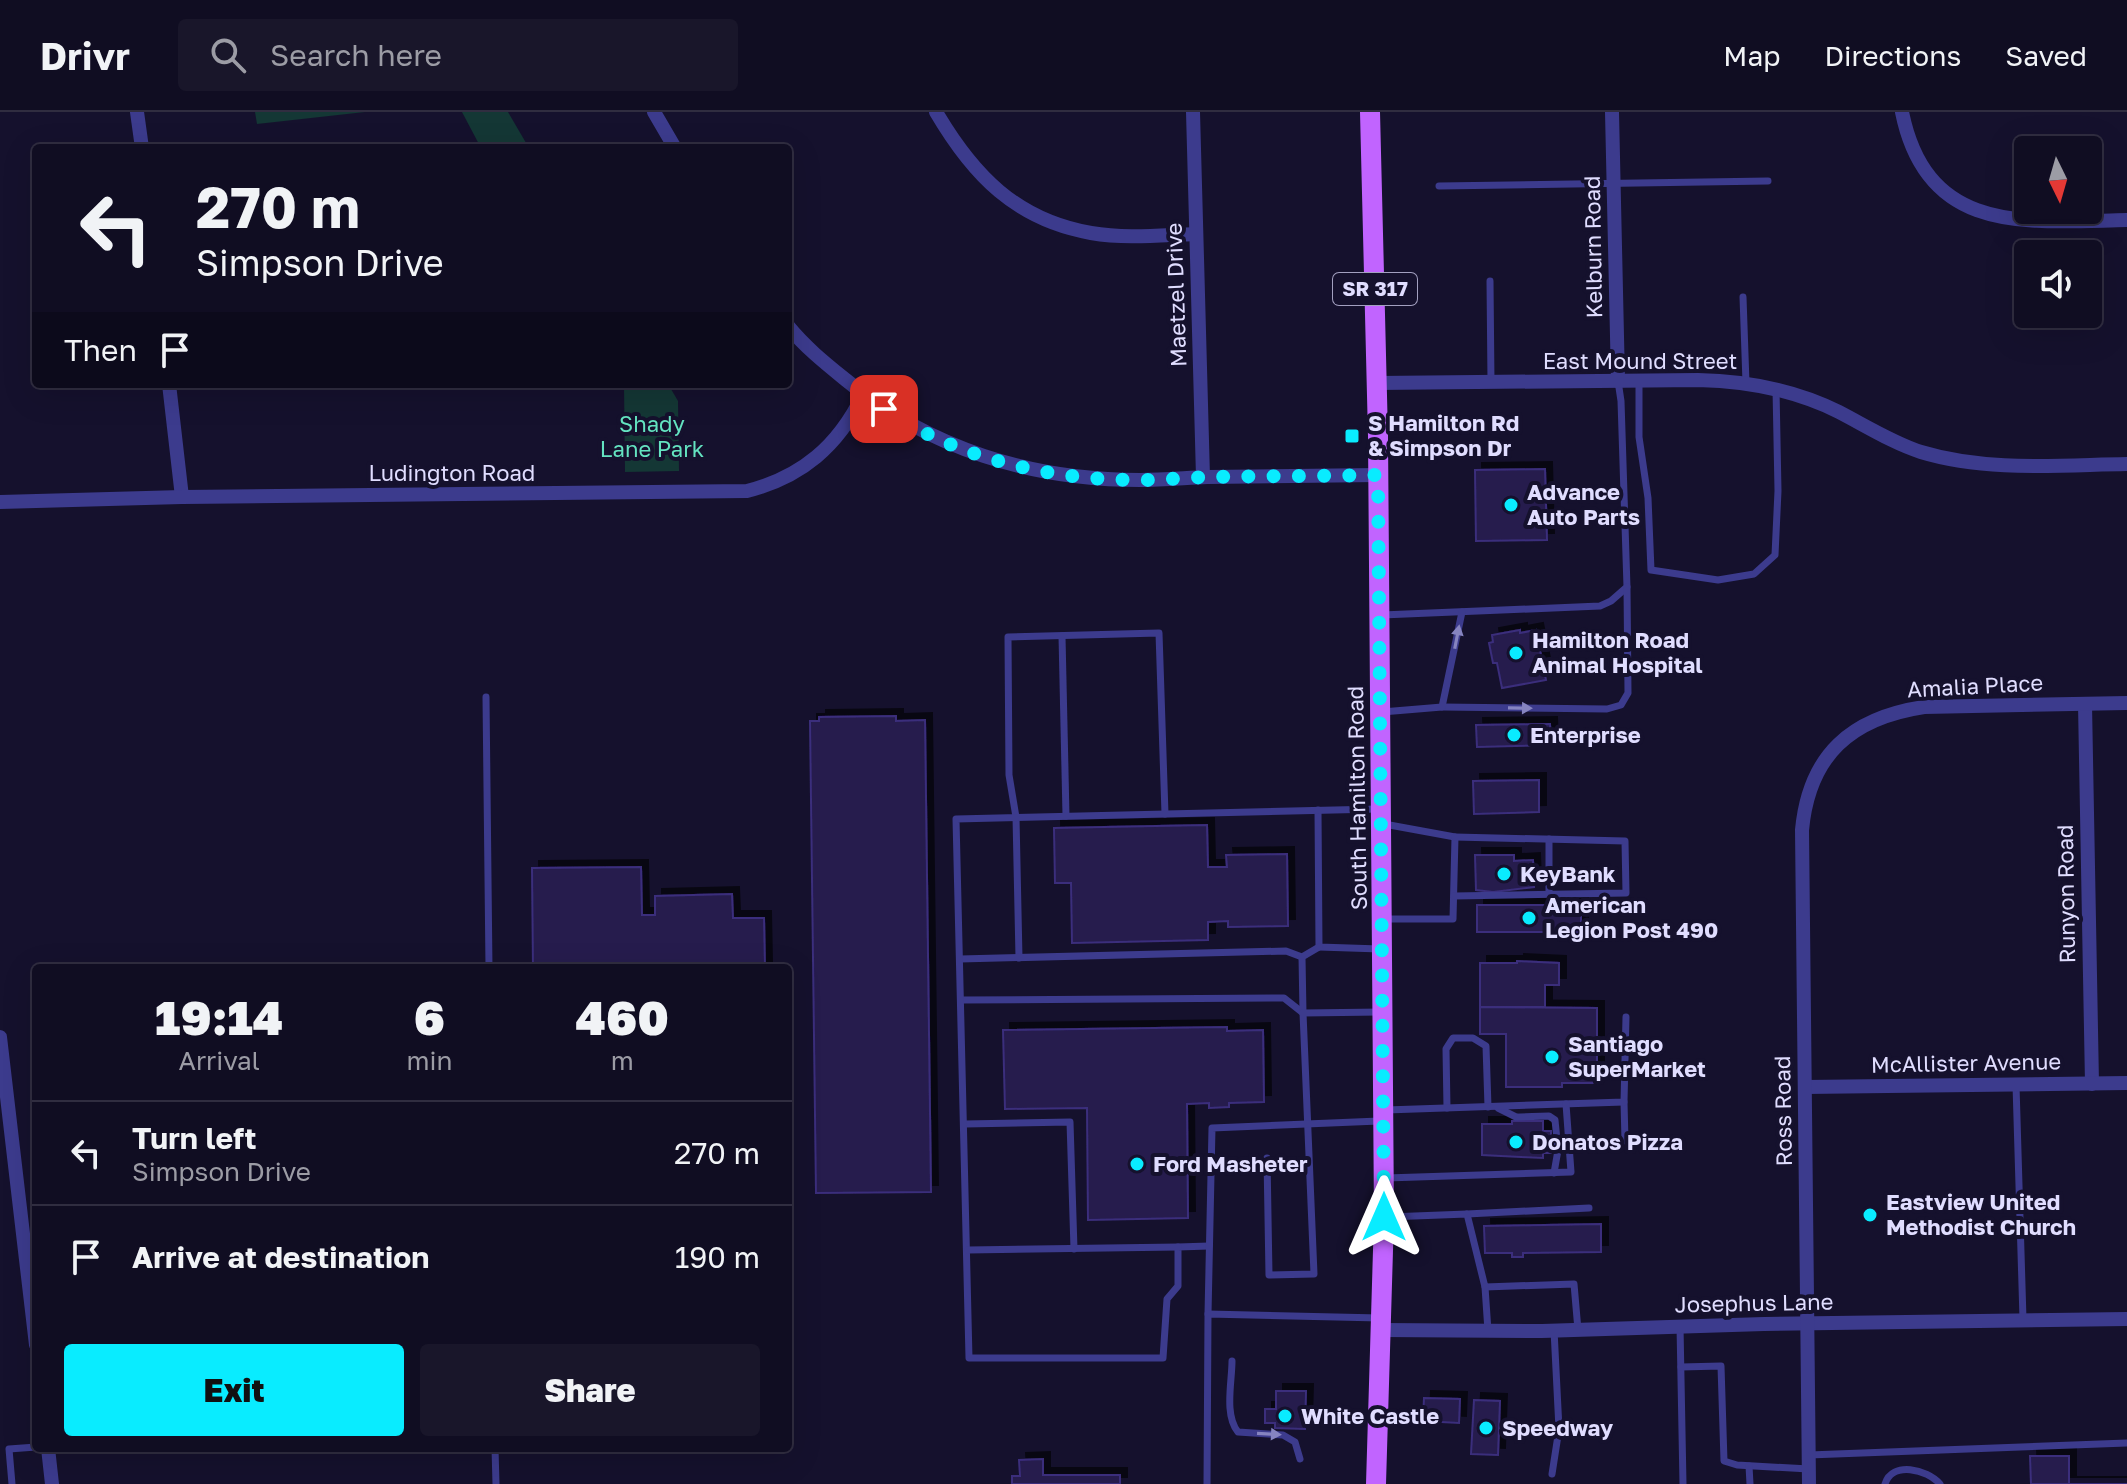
<!DOCTYPE html>
<html lang="en">
<head>
<meta charset="utf-8">
<style>
  :root { --surface:#100d22; --page:#19162a; --text:#f1f3f6; --muted:#9c9ca5; --line:#302d40; --accent:#09ecff }
  body { margin:0; font-family:"Golos Text",sans-serif; background:var(--page); color:var(--text); height:100vh; display:flex; flex-direction:column; font-size:30px; white-space:nowrap }
  * { box-sizing:border-box; margin:0 }
  p { font-size:26px; color:var(--muted) }
  .icon { flex:none; width:44px; height:44px; fill:none; stroke:currentColor; stroke-width:2; stroke-linecap:round; stroke-linejoin:round }
  .map { position:relative; flex:1; overflow:hidden }
  .side { position:absolute; left:32px; top:852px; width:760px; height:488px; display:flex; flex-direction:column; background:var(--surface); border-radius:8px; box-shadow:0 8px 32px #0002,0 0 0 2px var(--line) }
  .side>* { flex:none }
  .guide { position:absolute; left:32px; top:32px; width:760px; height:244px; border-radius:8px; box-shadow:0 8px 32px #0002,0 0 0 2px var(--line); background:#100d22; color:var(--text); overflow:hidden }
  .needle { width:52px; rotate:175deg }
  .controls { position:absolute; left:2014px; top:24px; display:grid; gap:16px }
  .controls a { display:grid; place-items:center; width:88px; height:88px; border-radius:8px; background:var(--surface); box-shadow:0 8px 32px #0002,0 0 0 2px var(--line); font-size:40px }
  .pin { position:absolute; display:grid; place-items:center; width:68px; height:68px; color:#fff; margin:-34px; border-radius:16px; box-shadow:0 4px 12px #0006 }
  .me { position:absolute; width:88px; margin:-44px; rotate:0deg; stroke-linejoin:round; filter:drop-shadow(0 0 6px #0008) }
  .turn { display:flex; align-items:center; gap:28px; height:168px; padding:0 32px; font-size:36px }
  .turn .icon { width:104px; height:104px; stroke-width:2.5 }
  .turn b { display:block; font-size:56px; line-height:68px }
  .then { display:flex; align-items:center; height:76px; padding:0 32px; background:#0003; gap:16px; font-size:30px }
  .eta { display:flex; justify-content:space-evenly; align-items:center; height:136px; text-align:center }
  .eta b { font-size:48px; font-weight:800; line-height:56px }
  .button { display:flex; gap:16px; margin-top:auto; padding:16px 32px }
  .button a { flex:1; height:92px; border-radius:8px; background:var(--accent); color:#111; font-size:32px; font-weight:800; line-height:92px; text-align:center }
  .button a+a { background:var(--page); color:var(--text) }
  ul { padding:0; list-style:none }
  li { display:flex; align-items:center; gap:24px; height:104px; padding:0 32px; border-top:2px solid var(--line) }
  li div { flex:1 }
  li b { display:block; font-size:30px }
  li em { font-style:normal }
  header { display:flex; align-items:center; gap:48px; box-sizing:border-box; height:112px; padding:0 40px; background:var(--surface); border-bottom:2px solid var(--line) }
  header strong { font-size:38px }
  nav { display:flex; gap:44px; margin-inline-start:auto; font-size:28px }
  .search { width:560px; height:72px; background:var(--page); display:flex; align-items:center; gap:20px; box-sizing:border-box; padding:0 28px; border-radius:8px; color:var(--muted); font-size:30px }
  .map>svg:first-child { display:block }
</style>
</head>
<body>
<header>
<strong>Drivr</strong>
<div class="search"><svg class="icon" aria-label="search" viewBox="0 0 24 24"><circle cx="10" cy="10" r="6"/><path d="M15 15l6 6"/></svg>Search here</div>
<nav><a>Map</a><a>Directions</a><a>Saved</a></nav>
</header>
<div class="map">
<svg width="2127" height="1372" viewBox="0 0 2127 1372">
  <defs>
    <filter id="shadow"><feDropShadow dx="7" dy="-7" stdDeviation="0" flood-color="#0009"/></filter>
  </defs>
  <rect width="100%" height="100%" fill="#15112d"/>
  <!-- green -->
  <g fill="#143735">
    <path d="M255 0H365L257 12Z"/>
    <path d="M462 0H508L529 36H481Z"/>
    <path d="M624 272H668L678 289 679 359 625 360Z"/>
  </g>
  <!-- building -->
  <g fill="#251c4e" stroke="#3b2e7b" stroke-width="2" filter="url(#shadow)">
    <path d="M1545 357 1547 428 1476 429 1475 358Z"/>
    <path d="M1520 518V521L1536 518 1546 568 1502 576 1497 551H1493L1489 531 1493 530 1492 523Z"/>
    <path d="M896 604V609L925 608 931 1080 816 1081 810 609H819V605Z"/>
    <path d="M1550 612 1551 633 1477 635 1476 613Z"/>
    <path d="M1539 668V700L1474 702 1473 669Z"/>
    <path d="M1207 713 1208 755H1227L1226 743 1287 742 1288 814 1228 815V809L1208 810V828L1072 831 1071 771H1055L1054 716Z"/>
    <path d="M1475 743H1514V749L1533 748 1534 775 1493 780 1476 778Z"/>
    <path d="M641 755 642 803H655V784L732 782 733 806H764L765 856H533L532 756Z"/>
    <rect x="1477" y="793" width="104" height="27"/>
    <path d="M1517 849 1559 851V873H1545V895H1480V851H1517Z"/>
    <path d="M1480 895 1597 896V971H1562V975H1506V922H1480Z"/>
    <path d="M1227 915V919L1263 918 1264 990 1229 991V995L1209 996V991L1187 992 1188 1106 1088 1108 1087 996 1005 997 1003 918Z"/>
    <path d="M1512 1009H1543V1019H1551V1041H1543V1046L1482 1043V1012H1512Z"/>
    <path d="M1601 1112V1140L1523 1141V1145H1512V1141H1485L1484 1114Z"/>
    <path d="M1276 1279H1306L1305 1317 1275 1316V1311H1265V1297H1276Z"/>
    <path d="M1424 1286 1460 1287 1459 1311 1423 1309Z"/>
    <path d="M1474 1288 1500 1289 1498 1343 1471 1342Z"/>
    <path d="M2030 1344H2069V1372H2127H2031Z"/>
    <path d="M1043 1347V1363H1120V1372H1012V1364H1020L1019 1348Z"/>
  </g>
  <g fill="none" stroke-linecap="round" stroke-linejoin="round">
    <!-- lane -->
    <g stroke="#3c3b8d" stroke-width="7">
      <path d="M1439 74 1768 69"/>
      <path d="M1490 169 1491 270"/>
      <path d="M1743 185 1746 271"/>
      <path d="M1639 269V325L1648 386 1651 458 1718 468 1754 462 1775 443 1778 379 1776 277"/>
      <path d="M1382 503 1600 494 1611 489 1627 475 1621 289 1618 269"/>
      <path d="M1062 524 1066 704"/>
      <path d="M486 585 489 856"/>
      <path d="M1442 595 1607 597 1621 593 1628 581 1627 475"/>
      <path d="M1382 600 1442 595 1462 500"/>
      <path d="M1318 698 1319 835 1380 837"/>
      <path d="M1384 712 1455 725 1453 807H1384"/>
      <path d="M1549 782V727"/>
      <path d="M1454 784 1626 781 1625 729 1455 725"/>
      <path d="M1019 846 1016 705 1009 663 1008 525 1159 521 1165 702"/>
      <path d="M960 847 1286 839 1302 845"/>
      <path d="M961 888 1284 886 1303 901"/>
      <path d="M1303 901 1302 845 1319 835"/>
      <path d="M2016 973 2023 1207"/>
      <path d="M1624 990 1625 1029"/>
      <path d="M1447 996 1446 937 1453 926H1473L1486 934 1488 995"/>
      <path d="M1498 996 1516 1005 1549 1004 1555 1008 1558 1038 1554 1061"/>
      <path d="M1386 998 1624 990 1626 905"/>
      <path d="M965 1012 1070 1010 1074 1137"/>
      <path d="M1267 1046 1269 1163 1314 1162 1303 901 1381 900"/>
      <path d="M1386 1066 1571 1060 1566 992"/>
      <path d="M1467 1102 1589 1096"/>
      <path d="M1388 1105 1467 1102 1485 1175 1574 1172 1578 1218"/>
      <path d="M1209 1134 1178 1135V1174L1167 1187 1163 1246H969L956 707 1377 697"/>
      <path d="M968 1138 1178 1135"/>
      <path d="M1485 1175 1488 1219"/>
      <path d="M1208 1202 1212 1016 1379 1009"/>
      <path d="M1680 1214 1683 1372"/>
      <path d="M1232 1249C1232 1270 1224 1303 1238 1320L1283 1323 1295 1330 1300 1347"/>
      <path d="M1681 1255 1721 1254 1724 1349 1737 1353 1809 1357"/>
      <path d="M495 1336 496 1372"/>
      <path d="M1809 1343 2127 1331"/>
      <path d="M1749 1354 1750 1372"/>
      <path d="M1552 1362 1559 1317 1554 1218"/>
      <path d="M12 1372 9 1337 36 1335"/>
      <path d="M1207 1372 1208 1202 1380 1206"/>
      <path d="M1885 1372C1892 1349 1927 1357 1940 1372"/>
    </g>
    <!-- street -->
    <g stroke="#3c3b8d" stroke-width="14">
      <path d="M137 0 142 36"/>
      <path d="M654 0 675 36"/>
      <path d="M936 0C973 63 1016 108 1091 121 1126 127 1162 123 1196 122"/>
      <path d="M1193 0 1203 365"/>
      <path d="M1612 0 1618 269"/>
      <path d="M1902 0C1927 124 2028 110 2127 108"/>
      <path d="M788 214C805 235 825 251 846 268 929 337 1032 368 1140 368 1162 368 1184 366 1207 365 1264 364 1321 364 1378 363"/>
      <path d="M1377 271 1698 268C1748 269 1795 278 1839 300 1866 314 1893 331 1921 340 1987 360 2059 353 2127 352"/>
      <path d="M169 272 182 385"/>
      <path d="M0 390 182 385 747 379C802 365 838 334 863 283"/>
      <path d="M2085 592 2092 972"/>
      <path d="M0 925 36 1233"/>
      <path d="M1805 975 2127 971"/>
      <path d="M1382 1218 1542 1219 1764 1212 2127 1207"/>
      <path d="M48 1336 52 1372"/>
      <path d="M1809 1372 1802 718C1809 643 1851 606 1924 595L2127 591"/>
    </g>
    <!-- primary -->
    <path stroke="#c164ff" stroke-width="20" d="M1370 0 1378 324 1384 1105 1376 1372"/>
  </g>
  <!-- one-way arrows -->
  <defs><path id="oneway-solid" d="M-6-.8H1V-3.2L6.5 0L1 3.2V.8H-6Z" transform="scale(2)"/></defs>
  <g fill="#8684c0">
    <use href="#oneway-solid" transform="translate(1457 525) rotate(-79)"/>
    <use href="#oneway-solid" transform="translate(1520 596) rotate(1)"/>
    <use href="#oneway-solid" transform="translate(1269 1322) rotate(3)"/>
  </g>
  <g fill="none" stroke-linecap="round" stroke-linejoin="round">
    <!-- route -->
    <path stroke="#09ecff" stroke-width="14" stroke-dasharray="0 25.2" d="M884 297C959 347 1050 368 1139 368 1162 368 1184 366 1206 365 1263 364 1321 364 1378 363L1384 1105"/>
  </g>
  <!-- markers -->
  <g fill="#09ecff" stroke="#15112d" stroke-width="3">
    <rect x="1344" y="316" width="16" height="16" rx="4"/>
    <circle cx="1511" cy="393" r="8"/>
    <circle cx="1516" cy="541" r="8"/>
    <circle cx="1514" cy="623" r="8"/>
    <circle cx="1504" cy="762" r="8"/>
    <circle cx="1529" cy="806" r="8"/>
    <circle cx="1552" cy="945" r="8"/>
    <circle cx="1516" cy="1030" r="8"/>
    <circle cx="1137" cy="1052" r="8"/>
    <circle cx="1870" cy="1103" r="8"/>
    <circle cx="1285" cy="1304" r="8"/>
    <circle cx="1486" cy="1316" r="8"/>
  </g>
  <g text-anchor="middle" stroke-width="8" stroke-linejoin="round" paint-order="stroke">
    <!-- shield labels -->
    <rect fill="#15112d" stroke="#a3a0c0" stroke-width="2" x="1333" y="161" width="84" height="32" rx="6"/>
    <g font-size="20" font-weight="bold" fill="#e0ddff">
      <text x="1375" y="184">SR 317</text>
    </g>
    <!-- street labels -->
    <g font-size="22" fill="#e0ddff" stroke="#15112d">
      <text transform="translate(1593 135) rotate(-91)" y="8">Kelburn Road</text>
      <text transform="translate(1176 183) rotate(-92)" y="8">Maetzel Drive</text>
      <text x="1640" y="257">East Mound Street</text>
      <text x="452" y="369">Ludington Road</text>
      <text transform="translate(1975 574) rotate(-3)" y="8">Amalia Place</text>
      <text transform="translate(1357 686) rotate(-91)" y="8">South Hamilton Road</text>
      <text transform="translate(2066 782) rotate(-91)" y="8">Runyon Road</text>
      <text transform="translate(1966 951) rotate(-1)" y="8">McAllister Avenue</text>
      <text transform="translate(1783 999) rotate(-91)" y="8">Ross Road</text>
      <text transform="translate(1754 1191) rotate(-1)" y="8">Josephus Lane</text>
    </g>
    <!-- poi labels -->
    <g font-size="22" font-weight="bold" fill="#e0ddff" stroke="#15112d" text-anchor="start">
      <text x="1368" y="319">S Hamilton Rd<tspan x="1368" dy="25">&amp; Simpson Dr</tspan></text>
      <text x="1527" y="388">Advance<tspan x="1527" dy="25">Auto Parts</tspan></text>
      <text x="1532" y="536">Hamilton Road<tspan x="1532" dy="25">Animal Hospital</tspan></text>
      <text x="1530" y="631">Enterprise</text>
      <text x="1520" y="770">KeyBank</text>
      <text x="1545" y="801">American<tspan x="1545" dy="25">Legion Post 490</tspan></text>
      <text x="1568" y="940">Santiago<tspan x="1568" dy="25">SuperMarket</tspan></text>
      <text x="1532" y="1038">Donatos Pizza</text>
      <text x="1153" y="1060">Ford Masheter</text>
      <text x="1886" y="1098">Eastview United<tspan x="1886" dy="25">Methodist Church</tspan></text>
      <text x="1301" y="1312">White Castle</text>
      <text x="1502" y="1324">Speedway</text>
    </g>
    <!-- park labels -->
    <g font-size="22" fill="#64e4c1" stroke="#15112d">
      <text x="652" y="320">Shady<tspan x="652" dy="25">Lane Park</tspan></text>
    </g>
  </g>
</svg>
<div class="controls">
<a><svg class="needle" viewBox="-14 -14 28 28"><path d="M0-13l5 13h-10z" fill="#e53935"/><path d="M0 13l5-13h-10z" fill="#9c9ca5"/></svg></a>
<a><svg class="icon" aria-label="sound" viewBox="0 0 24 24"><path d="M4 9h4l5-4v14l-5-4H4zM17 9q2 3 0 6"/></svg></a>
</div>
<div class="pin" style="left:884px;top:297px;background:#d93025"><svg class="icon" aria-label="arrive" viewBox="0 0 24 24"><path d="M6 21V4h12l-3 4 3 4H6"/></svg></div>
<svg class="me" style="left:1384px;top:1105px" viewBox="-20 -20 40 40"><path d="M0-17L14 15 0 8-14 15z" fill="#09ecff" stroke="#fff" stroke-width="4"/></svg>
<div class="guide">
<div class="turn"><svg class="icon" aria-label="left" viewBox="0 0 24 24"><path d="M17 20v-9H6M10 6l-5 5 5 5"/></svg><div><b>270 m</b>Simpson Drive</div></div>
<div class="then">Then<svg class="icon" aria-label="arrive" viewBox="0 0 24 24"><path d="M6 21V4h12l-3 4 3 4H6"/></svg></div>
</div>
<section class="side">
<div class="eta">
<div><b>19:14</b><p>Arrival</p></div>
<div><b>6</b><p>min</p></div>
<div><b>460</b><p>m</p></div>
</div>
<ul>
<li><svg class="icon" aria-label="left" viewBox="0 0 24 24"><path d="M17 20v-9H6M10 6l-5 5 5 5"/></svg><div><b>Turn left</b><p>Simpson Drive</p></div><em>270 m</em></li>
<li><svg class="icon" aria-label="arrive" viewBox="0 0 24 24"><path d="M6 21V4h12l-3 4 3 4H6"/></svg><div><b>Arrive at destination</b></div><em>190 m</em></li>
</ul>
<div class="button"><a>Exit</a><a>Share</a></div>
</section>
</div>
</body>
</html>
